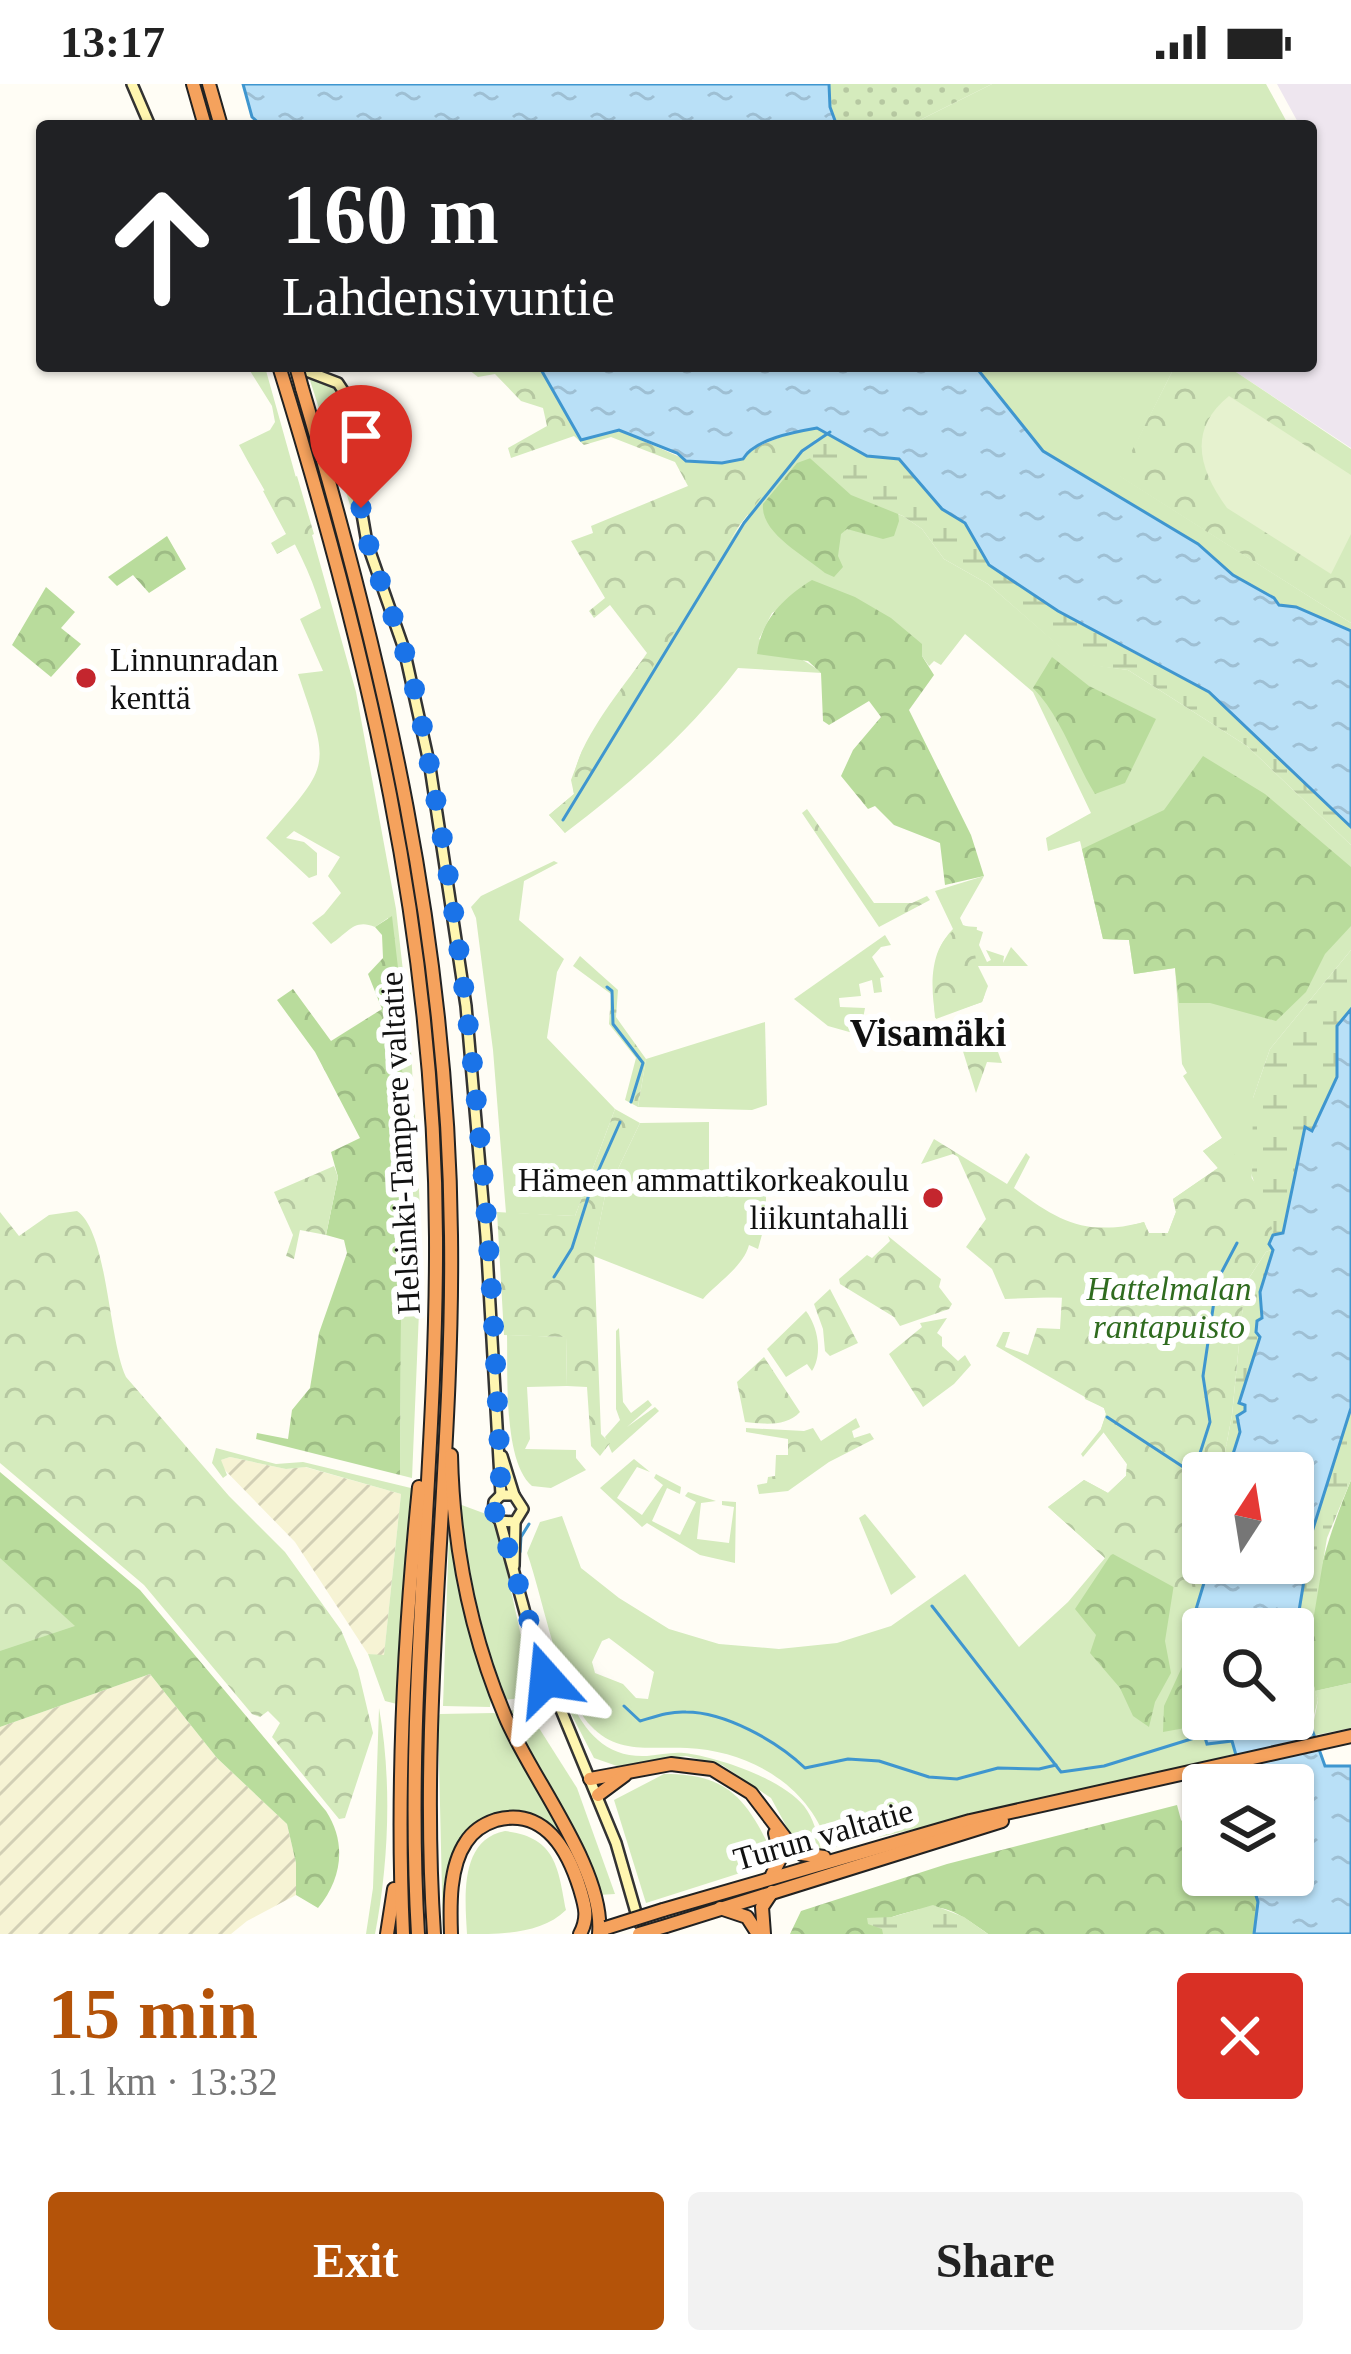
<!DOCTYPE html>
<html lang="en">
<head>
<meta charset="utf-8">
<style>
  :root { --surface:#fff; --page:#f2f2f2; --text:#222; --muted:#767676; --accent:#b45309 }
  body { margin:0; font-family:Georgia,serif; background:var(--page); color:var(--text); height:100vh; display:flex; flex-direction:column; font-size:45px; white-space:nowrap }
  * { box-sizing:border-box; margin:0 }
  p { font-size:39px; color:var(--muted) }
  .icon { flex:none; width:66px; height:66px; fill:none; stroke:currentColor; stroke-width:2; stroke-linecap:round; stroke-linejoin:round }
  .map { position:relative; height:1850px; overflow:hidden }
  .panel { display:flex; flex-direction:column; background:var(--surface); flex:1 }
  .panel>* { flex:none }
  .banner { position:absolute; left:36px; top:36px; width:1281px; height:252px; border-radius:12px; box-shadow:0 3px 9px #0004; background:#202124; color:#fff; overflow:hidden }
  .needle { width:78px; rotate:12deg }
  .tools { position:absolute; left:1182px; top:1368px; display:grid; gap:24px }
  .tools a { display:grid; place-items:center; width:132px; height:132px; border-radius:12px; background:var(--surface); box-shadow:0 3px 9px #0004; font-size:60px }
  .pin { position:absolute; display:grid; place-items:center; width:102px; height:102px; color:#fff; margin:-123px -51px; border-radius:50% 50% 50% 0; rotate:-45deg; box-shadow:0 0 12px #0007 }
  .pin .icon { rotate:45deg }
  .me { position:absolute; width:132px; margin:-66px; rotate:342deg; stroke-linejoin:round; filter:drop-shadow(0 0 9px #0008) }
  .turn { display:flex; align-items:center; gap:42px; height:252px; padding:0 48px; font-size:54px }
  .turn .icon { width:156px; height:156px; stroke-width:2.5 }
  .turn b { display:block; font-size:84px; line-height:102px }
  .round { display:grid; place-items:center; flex:none; width:126px; height:126px; border-radius:12px; background:var(--page) }
  .summary { display:flex; align-items:center; justify-content:space-between; height:204px; padding:0 48px }
  h1 { font-size:72px; font-weight:700; line-height:90px; color:var(--accent) }
  .primary-button { display:flex; gap:24px; margin-top:auto; padding:24px 48px }
  .primary-button a { flex:1; height:138px; border-radius:12px; background:var(--accent); color:#fff; font-size:48px; font-weight:700; line-height:138px; text-align:center }
  .primary-button a+a { background:var(--page); color:var(--text) }
  .status { display:flex; justify-content:space-between; align-items:center; height:84px; padding:0 60px; background:var(--surface); direction:ltr }
  .status svg { height:33px; fill:currentColor }
  .map>svg:first-child { display:block }
</style>
</head>
<body>
<div class="status"><b>13:17</b><svg viewBox="0 0 49 12"><path d="M0 12V9h3v3zM5 12V6h3v6zM10 12V3h3v9zM15 12V0h3v12zM26 1h20v11H26zM47 4h2v5h-2z"/></svg></div>
<div class="map">
<svg width="1351" height="1850" viewBox="0 0 1351 1850">
  <defs>
    <pattern id="farmland-furrows" width="10" height="10" patternUnits="userSpaceOnUse" patternTransform="scale(3)"><rect width="10" height="10" fill="#f6f3d4"/><path d="M-1 1l2-2M0 10L10 0M9 11l2-2" fill="none" stroke="#d2cfb5"/></pattern>
    <pattern id="forest-crowns" width="20" height="18" patternUnits="userSpaceOnUse" patternTransform="scale(3)"><rect width="20" height="18" fill="#b9dc9c"/><path d="M2 6a3 3 0 1 1 6 0M12 15a3 3 0 1 1 6 0" fill="none" stroke="#9ebc85"/></pattern>
    <pattern id="wetland-marsh" width="20" height="14" patternUnits="userSpaceOnUse" patternTransform="scale(3)"><rect width="20" height="14" fill="#d5ebbd"/><path d="M1 5h8M5 5V1M11 12h8M15 12V8" fill="none" stroke="#b6c8a1"/></pattern>
    <pattern id="park-crowns" width="20" height="18" patternUnits="userSpaceOnUse" patternTransform="scale(3)"><rect width="20" height="18" fill="#d5ebbd"/><path d="M2 6a3 3 0 1 1 6 0M12 15a3 3 0 1 1 6 0" fill="none" stroke="#b6c8a1"/></pattern>
    <pattern id="garden-dots" width="8" height="8" patternUnits="userSpaceOnUse" patternTransform="scale(3)"><rect width="8" height="8" fill="#d5ebbd"/><path d="M2 2h.1M6 6h.1" fill="none" stroke="#b6c8a1" stroke-width="1.8" stroke-linecap="round"/></pattern>
    <pattern id="water-ripples" width="26" height="14" patternUnits="userSpaceOnUse" patternTransform="scale(3)"><rect width="26" height="14" fill="#b9e0f7"/><path d="M2 4q2-2 4 0t4 0M15 11q2-2 4 0t4 0" fill="none" stroke="#9ebfd3"/></pattern>
  </defs>
  <rect width="100%" height="100%" fill="#fffdf5"/>
  <!-- industrial -->
  <path fill="#eee6ef" d="M1277 0H1351V364L1227 282H1311V42H1300Z"/>
  <!-- farmland -->
  <g fill="url(#farmland-furrows)">
    <path d="M230 1373 286 1385 305 1383 401 1410 384 1572 368 1570 295 1458 220 1381 221 1376Z"/>
    <path d="M150 1590 217 1674 287 1740 296 1779V1811L247 1837 231 1850H0V1643Z"/>
  </g>
  <!-- grass -->
  <g fill="#d5ebbd" fill-rule="evenodd">
    <path d="M992 0H1266L1289 42H908Z"/>
    <path d="M247 282 265 283 356 608 396 825 410 949 420 1124 421 1180 412 1394 400 1391 401 1233 407 1133 400 901 388 834 375 843C354 834 348 849 331 860L312 839 324 830 341 809 328 792 340 773 294 747 286 754 304 758 317 769V791L309 794 266 754C332 678 330 685 298 590L323 587 300 535 321 524C305 467 267 414 239 361L270 346 275 338 272 322Z"/>
    <path d="M975 282H1175L1120 392 1351 539V547L1296 523 1279 521 1274 514 1233 491 1211 470 1167 445 1160 436 1043 367Z"/>
    <path d="M308 290 332 300 350 327 354 422 351 424Z"/>
    <path d="M817 344 830 348 815 356 872 421 903 432 922 445 944 475 988 500 1079 579 1128 586 1247 662 1351 761V866L1270 965 1253 1014 1255 1060 1221 1389H1203V1479H1210L1187 1555 1192 1565 1190 1604 1207 1660 1232 1656 1238 1669 1110 1702 829 1764C810 1702 751 1667 687 1664 651 1662 618 1671 591 1642 559 1608 543 1513 527 1469L540 1438 562 1432 581 1484 619 1514 669 1545 719 1560 779 1565 837 1559 891 1542 965 1490 1019 1563 1068 1518 1105 1474 1048 1423 1084 1396 1108 1409 1126 1392 1127 1380 1104 1348 1083 1373 1081 1370 1101 1345 1106 1330 1104 1324 1085 1315 1068 1214 1043 1213 1080 1143 1121 1144 1144 1138 1148 1149H1168L1176 1128 1173 1115 1218 1084 1203 1067 1222 1054 1183 992 1187 989 1182 980 1175 884 1134 890 1129 856 1103 855 1080 757 1048 767 1046 754 1091 729 1033 608 965 550 941 581 934 577 929 582 922 572 835 507 820 502 772 529 759 555C780 566 804 574 822 589L738 584C688 649 630 700 565 749L549 731 574 710 571 696 582 667 748 431V366ZM609 1554 654 1588 648 1615 636 1614 623 1600 595 1589 592 1578 602 1557Z"/>
    <path d="M554 777 558 779 524 797 519 836 564 875 557 888 547 954 615 1025 575 1132 506 1129 493 966 476 834 471 823 481 812Z"/>
    <path d="M984 792 960 834 963 841 983 848 979 861 987 878 991 876 986 866 1004 872 1003 879 1011 863 1028 882H978L988 902 982 918 935 934C933 902 929 869 953 845L935 807Z"/>
    <path d="M885 851 891 861 881 863 872 873 884 893 880 894 882 908 874 909 872 896 859 900 861 912 839 914 840 923 865 924 860 951 828 942 794 915Z"/>
    <path d="M765 938 767 1021 752 1026 638 1023 646 975Z"/>
    <path d="M709 1038V1087L766 1093V1136L758 1165 749 1161C743 1183 718 1198 703 1215L586 1169 594 1166 605 1112 640 1039Z"/>
    <path d="M619 1244 623 1318 631 1329 648 1316 652 1321 627 1343 655 1323 659 1327 612 1369 605 1353 620 1336 616 1325V1247Z"/>
    <path d="M507 1251 566 1253 567 1302 527 1303 530 1355 525 1365 576 1366V1374L586 1386 551 1404 532 1402C503 1378 508 1289 507 1251Z"/>
    <path d="M216 1364 276 1380 303 1378 415 1405 397 1620 385 1617 368 1570 384 1571 401 1410 306 1383 286 1385 230 1373 221 1376 227 1391 223 1394 212 1379Z"/>
    <path d="M634 1375 650 1388 637 1383 617 1414 642 1431 663 1401 654 1394 656 1390 681 1403 680 1410 667 1404 652 1437 680 1451 696 1418 685 1412 688 1408 716 1417 701 1419 697 1455 729 1459 734 1423 722 1421V1417L736 1418 735 1479 700 1471 647 1439 642 1443 600 1404Z"/>
    <path d="M459 1420 486 1430 497 1443 521 1552 523 1614 504 1616C482 1551 468 1488 459 1420Z"/>
    <path d="M450 1421 492 1610 490 1623 443 1622Z"/>
    <path d="M865 1430 916 1493 891 1511 859 1434Z"/>
    <path d="M1351 1599V1644L1311 1652 1318 1616 1315 1607Z"/>
    <path d="M570 1615C585 1649 607 1674 647 1672 660 1671 671 1668 684 1669 718 1673 782 1695 804 1722 814 1735 817 1750 821 1765L796 1760 771 1714 722 1681 686 1672 617 1682 594 1674 565 1618Z"/>
    <path d="M525 1622 577 1704 615 1810 598 1811 507 1628Z"/>
    <path d="M379 1624C392 1695 389 1779 375 1850H366L373 1804Z"/>
    <path d="M494 1629 501 1633 564 1748 558 1751 520 1730 466 1752 448 1850H443L438 1634 440 1630Z"/>
    <path d="M664 1690C720 1690 741 1707 766 1756L759 1783 646 1819 614 1716Z"/>
    <path d="M505 1747C556 1753 558 1783 566 1826 542 1850 501 1850 467 1850 465 1814 459 1756 505 1747Z"/>
  </g>
  <!-- forest -->
  <g fill="url(#forest-crowns)">
    <path d="M819 371 897 419 899 437 894 452 883 455 847 445 841 450 838 472 843 483 834 493 825 489C804 471 760 449 763 420L797 379Z"/>
    <path d="M167 452 186 485 149 509 133 491 117 502 108 493Z"/>
    <path d="M812 496 855 513 891 534 922 560V572L934 591 909 626 971 751 984 792 945 801 940 759 894 741 875 722 868 725 841 692 853 666 881 633 869 617 829 641 823 637 821 589 808 577 757 570C761 536 784 513 812 496Z"/>
    <path d="M46 503 75 528 61 544 81 560 51 593 12 561Z"/>
    <path d="M1052 573 1089 602 1156 635 1125 699 1095 710C1074 676 1061 632 1033 604Z"/>
    <path d="M1203 672 1265 710 1351 783V842L1325 870 1306 908 1276 937 1210 919H1179L1175 884 1134 890 1129 856 1103 855 1082 765 1164 726Z"/>
    <path d="M392 832 400 901 407 1133 401 1233 400 1391 256 1355 257 1349 288 1355 292 1326 310 1304 319 1249 347 1169 344 1156 326 1151 338 1093 331 1068 360 1054 315 968 277 916 293 905 331 957 382 925 368 890 383 874 382 851 375 843Z"/>
    <path d="M0 1388 140 1506 326 1727C347 1759 342 1795 318 1824L296 1811V1779L287 1740 217 1674 150 1590 0 1643Z"/>
    <path d="M1351 1396V1599L1315 1607C1298 1541 1326 1457 1351 1396Z"/>
    <path d="M1180 1462 1165 1557 1171 1589 1155 1618 1149 1643 1133 1632 1120 1604 1090 1569 1096 1551 1075 1525 1112 1469Z"/>
    <path d="M1182 1583 1191 1585 1190 1604 1202 1641 1163 1648 1164 1622Z"/>
    <path d="M1177 1721 1181 1736 1203 1759V1791L1250 1792 1258 1818 1254 1850H988C945 1820 942 1818 892 1833L883 1850H790L801 1827 947 1780Z"/>
  </g>
  <!-- wetland -->
  <g fill="url(#wetland-marsh)">
    <path d="M830 348 867 372 899 375 942 425 965 438 989 481 1132 568 1209 608 1351 743V761L1247 662 1128 586 1079 580 988 500 944 475 922 445 903 432 851 411 802 367Z"/>
    <path d="M1351 866V925L1337 943V993L1311 1048 1304 1044 1283 1149 1273 1151 1252 1092 1253 1014 1270 965Z"/>
    <path d="M1273 1165 1260 1208 1261 1253 1240 1319 1245 1320V1327L1227 1389H1221L1232 1331 1245 1200 1266 1168Z"/>
    <path d="M1351 1324V1396L1327 1454 1311 1549 1307 1577 1318 1616 1311 1642 1295 1598 1298 1533 1312 1447Z"/>
    <path d="M933 1821 964 1833 988 1850H883L882 1845 868 1840 867 1834 892 1833Z"/>
  </g>
  <!-- park -->
  <g fill="url(#park-crowns)">
    <path d="M464 282H539L581 356 619 346 691 378 746 374 748 366 791 349 817 344 815 354 776 394 739 442 602 665 565 749 549 731 574 710C565 670 624 603 647 569L610 521 594 534 589 527 605 514 571 457 593 449 591 442 688 402 675 378 611 353 584 361 574 352 511 374 508 364 547 342 543 324 521 317 495 290 478 293Z"/>
    <path d="M1175 282H1227L1351 365V539L1119 392Z"/>
    <path d="M297 392 314 450 277 470 271 459 286 450 263 407Z"/>
    <path d="M807 725 874 819H912L927 812 930 816 879 843 802 729Z"/>
    <path d="M963 842 977 843C976 854 974 865 976 877 980 895 990 900 982 918L936 935C930 904 928 855 963 842Z"/>
    <path d="M580 872 618 906 616 933 646 975 638 1023 625 1016 636 974 609 940 611 910 573 882Z"/>
    <path d="M985 932 1002 979 987 978 976 1009 956 945Z"/>
    <path d="M615 1025 640 1039 605 1112 594 1167 601 1350 610 1359 600 1372 591 1362 587 1303 567 1302 566 1253 504 1251 497 1128 575 1132Z"/>
    <path d="M1222 1054 1259 1104 1274 1151 1269 1160 1273 1165 1266 1168 1245 1200 1232 1331 1221 1389H1203V1479H1210L1201 1518 1113 1470 1105 1474 1048 1423 1084 1396 1108 1409 1126 1392 1127 1380 1101 1345 1106 1330 1104 1324 996 1262 1003 1248H1010L1005 1263 1028 1271 1037 1244 1060 1245 1062 1213 1005 1215 992 1185 966 1163 986 1135 958 1073 953 1070 921 1080 934 1055 1007 1100 1026 1069 1030 1073 1014 1104C1059 1138 1087 1153 1144 1138L1149 1149H1168L1176 1128 1173 1115 1218 1084 1203 1067Z"/>
    <path d="M334 1082 338 1093 326 1151 300 1146 294 1175 286 1172 293 1151 274 1108Z"/>
    <path d="M77 1127C108 1148 108 1254 126 1293L229 1412 285 1468 341 1546 358 1586 373 1649 345 1734 339 1735 272 1653 280 1639 268 1627 260 1633 252 1630 144 1501 0 1379V1128L19 1152 49 1131Z"/>
    <path d="M888 1152 941 1195 939 1203 952 1220 949 1225 900 1242 894 1233 840 1200 839 1195 867 1171 872 1174 890 1157Z"/>
    <path d="M830 1205 858 1259 830 1272 825 1267 823 1245 814 1220Z"/>
    <path d="M806 1227C818 1243 823 1270 812 1287L807 1280 786 1293 767 1265Z"/>
    <path d="M947 1234 937 1249 942 1253V1262L958 1277 965 1271 971 1281 954 1300 923 1323 889 1270 922 1243 920 1239Z"/>
    <path d="M764 1273 800 1328C786 1343 764 1340 745 1338L737 1298Z"/>
    <path d="M856 1334 860 1343 852 1347 854 1354 870 1349 874 1355 829 1378 788 1407 759 1410 757 1401 767 1399 768 1393 775 1392 776 1371H788V1355L746 1348V1344L804 1347 813 1344 821 1357Z"/>
    <path d="M0 1474 75 1542 0 1567Z"/>
  </g>
  <!-- garden -->
  <path fill="url(#garden-dots)" d="M829 0H992L908 42H837L830 23Z"/>
  <!-- pitch -->
  <path fill="#e6f2cf" d="M1229 312 1351 391V450L1331 490 1227 424C1199 385 1187 346 1229 312Z"/>
  <!-- water -->
  <g fill="url(#water-ripples)" stroke="#3f96cf" stroke-width="3" fill-rule="evenodd">
    <path d="M243 0H829L830 23 837 42H262L252 33Z"/>
    <path d="M539 282H975L1043 367 1198 460 1233 491 1274 514 1279 521 1296 523 1351 547V743L1209 608 1058 527 989 481 965 439 942 425 899 375 867 372 817 344C794 348 755 355 743 375L722 379 686 377 677 369 619 346 581 356Z"/>
    <path d="M1351 925V1324L1312 1448 1298 1533 1295 1598 1325 1682H1351V1850H1254L1258 1818 1250 1792 1293 1791V1701H1239L1243 1696 1232 1657 1207 1660 1190 1604 1192 1565 1187 1555 1210 1479H1293V1389H1227L1240 1348 1237 1332 1245 1327V1321L1239 1319 1260 1253 1256 1248 1257 1237 1262 1234 1260 1208 1273 1166 1269 1160 1273 1151 1283 1149 1305 1043 1312 1047 1337 993V942ZM1203 1545H1293V1635H1203Z"/>
  </g>
  <g fill="none" stroke-linecap="round" stroke-linejoin="round">
    <!-- stream -->
    <g stroke="#3f96cf" stroke-width="3">
      <path d="M563 736 744 439 802 367 830 348"/>
      <path d="M607 903 612 907 613 940 643 979 631 1018"/>
      <path d="M554 1193 572 1164 592 1101 620 1038"/>
      <path d="M1107 1333 1197 1392"/>
      <path d="M1194 1388 1210 1338 1203 1292 1217 1197 1237 1159"/>
      <path d="M520 1468 521 1453 529 1440"/>
      <path d="M932 1522 1061 1688 1104 1682 1204 1651"/>
      <path d="M624 1622 640 1637C654 1633 670 1627 686 1628 725 1628 777 1657 805 1684L848 1675 879 1677 929 1693 957 1695 998 1684 1039 1685 1056 1681"/>
    </g>
    <!-- secondary casing -->
    <g stroke="#333" stroke-width="14">
      <g id="secondary">
        <path d="M132 0 150 42"/>
        <path d="M296 283 338 299 357 328 361 424 367 459 404 565 430 683 466 922 486 1152 501 1411"/>
        <path d="M502 1372 514 1411"/>
        <path d="M501 1411 494 1418 493 1429 500 1437 533 1558 616 1759 639 1839"/>
        <path d="M500 1437 515 1438 523 1425 514 1411H501"/>
        <path d="M514 1482 515 1438"/>
      </g>
    </g>
    <!-- highway casing -->
    <g stroke="#222" stroke-width="16">
      <g id="highway">
        <path d="M193 0 205 42"/>
        <path d="M209 0 221 42"/>
        <path d="M279 282C367 566 435 853 436 1153 437 1385 404 1617 418 1850"/>
        <path d="M302 304C385 584 448 857 451 1151 454 1384 418 1616 434 1850"/>
        <path d="M451 1371C453 1461 470 1549 505 1632 530 1693 605 1785 599 1850"/>
        <path d="M590 1695 671 1680 712 1685 751 1709 792 1763 802 1770 824 1773"/>
        <path d="M598 1711 625 1691"/>
        <path d="M772 1791 781 1773 775 1749"/>
        <path d="M720 1824 747 1833 758 1850"/>
        <path d="M663 1826 970 1737 1351 1652"/>
        <path d="M666 1842 1002 1737"/>
        <path d="M387 1850 394 1805"/>
        <path d="M403 1850C396 1700 404 1552 419 1403"/>
        <path d="M451 1850C450 1821 449 1783 466 1758 473 1747 484 1740 496 1736 544 1723 568 1766 580 1805 585 1822 589 1833 580 1850"/>
        <path d="M764 1850 762 1823 772 1808"/>
      </g>
    </g>
    <!-- secondary -->
    <use href="#secondary" stroke="#fff6b0" stroke-width="9"/>
    <!-- highway -->
    <use href="#highway" stroke="#f5a25d" stroke-width="12"/>
    <!-- highway-bridge casing -->
    <g stroke="#222" stroke-width="16" stroke-linecap="butt">
      <g id="highway-bridge">
        <path d="M296 282 302 304"/>
        <path d="M606 1844 663 1826"/>
        <path d="M639 1850 666 1842"/>
      </g>
    </g>
    <!-- highway-bridge -->
    <use href="#highway-bridge" stroke="#f5a25d" stroke-width="12"/>
  </g>
  <g fill="none" stroke-linecap="round" stroke-linejoin="round">
    <!-- route -->
    <path stroke="#1a73e8" stroke-width="21" stroke-dasharray="0 37.8" d="M361 424C368 473 389 516 403 563 415 600 422 640 429 678 474 919 493 1167 501 1411 486 1423 498 1431 502 1444L546 1595"/>
  </g>
  <!-- markers -->
  <g fill="#c4262e" stroke="#fff" stroke-width="4.5">
    <circle cx="86" cy="594" r="12"/>
    <circle cx="933" cy="1114" r="12"/>
  </g>
  <g text-anchor="middle" stroke-width="12" stroke-linejoin="round" paint-order="stroke">
    <!-- poi labels -->
    <g font-size="33" fill="#111" stroke="#fff" text-anchor="start">
      <text x="110" y="587">Linnunradan<tspan x="110" dy="38">kenttä</tspan></text>
      <text x="909" y="1107" text-anchor="end">Hämeen ammattikorkeakoulu<tspan x="909" dy="38">liikuntahalli</tspan></text>
    </g>
    <!-- street labels -->
    <g font-size="33" fill="#111" stroke="#fff">
      <text transform="translate(399 1059) rotate(-93)" y="12">Helsinki-Tampere valtatie</text>
      <text transform="translate(823 1750) rotate(-16)" y="12">Turun valtatie</text>
    </g>
    <!-- park labels -->
    <g font-size="33" font-style="italic" fill="#2f6b1f" stroke="#fff">
      <text x="1169" y="1216">Hattelmalan<tspan x="1169" dy="38">rantapuisto</tspan></text>
    </g>
    <!-- quarter labels -->
    <g font-size="39" font-weight="bold" fill="#111" stroke="#fff">
      <text x="928" y="962">Visamäki</text>
    </g>
  </g>
</svg>
<div class="tools">
<a><svg class="needle" viewBox="-14 -14 28 28"><path d="M0-13l5 13h-10z" fill="#e53935"/><path d="M0 13l5-13h-10z" fill="#767676"/></svg></a>
<a><svg class="icon" aria-label="search" viewBox="0 0 24 24"><circle cx="10" cy="10" r="6"/><path d="M15 15l6 6"/></svg></a>
<a><svg class="icon" aria-label="layers" viewBox="0 0 24 24"><path d="M12 4l9 5-9 5-9-5zM3 14l9 5 9-5"/></svg></a>
</div>
<div class="pin" style="left:361px;top:424px;background:#d93025"><svg class="icon" aria-label="arrive" viewBox="0 0 24 24"><path d="M6 21V4h12l-3 4 3 4H6"/></svg></div>
<svg class="me" style="left:546px;top:1595px" viewBox="-20 -20 40 40"><path d="M0-17L14 15 0 8-14 15z" fill="#1a73e8" stroke="#fff" stroke-width="4"/></svg>
<div class="banner">
<div class="turn"><svg class="icon" aria-label="ahead" viewBox="0 0 24 24"><path d="M12 20V5M6 11l6-6 6 6"/></svg><div><b>160 m</b>Lahdensivuntie</div></div>
</div>
</div>
<section class="panel">
<div class="summary"><div><h1>15 min</h1><p>1.1 km · 13:32</p></div><a class="round" style="background:#d93025;color:#fff"><svg class="icon" aria-label="close" viewBox="0 0 24 24"><path d="M6 6l12 12M18 6L6 18"/></svg></a></div>
<div class="primary-button"><a>Exit</a><a>Share</a></div>
</section>
</body>
</html>
